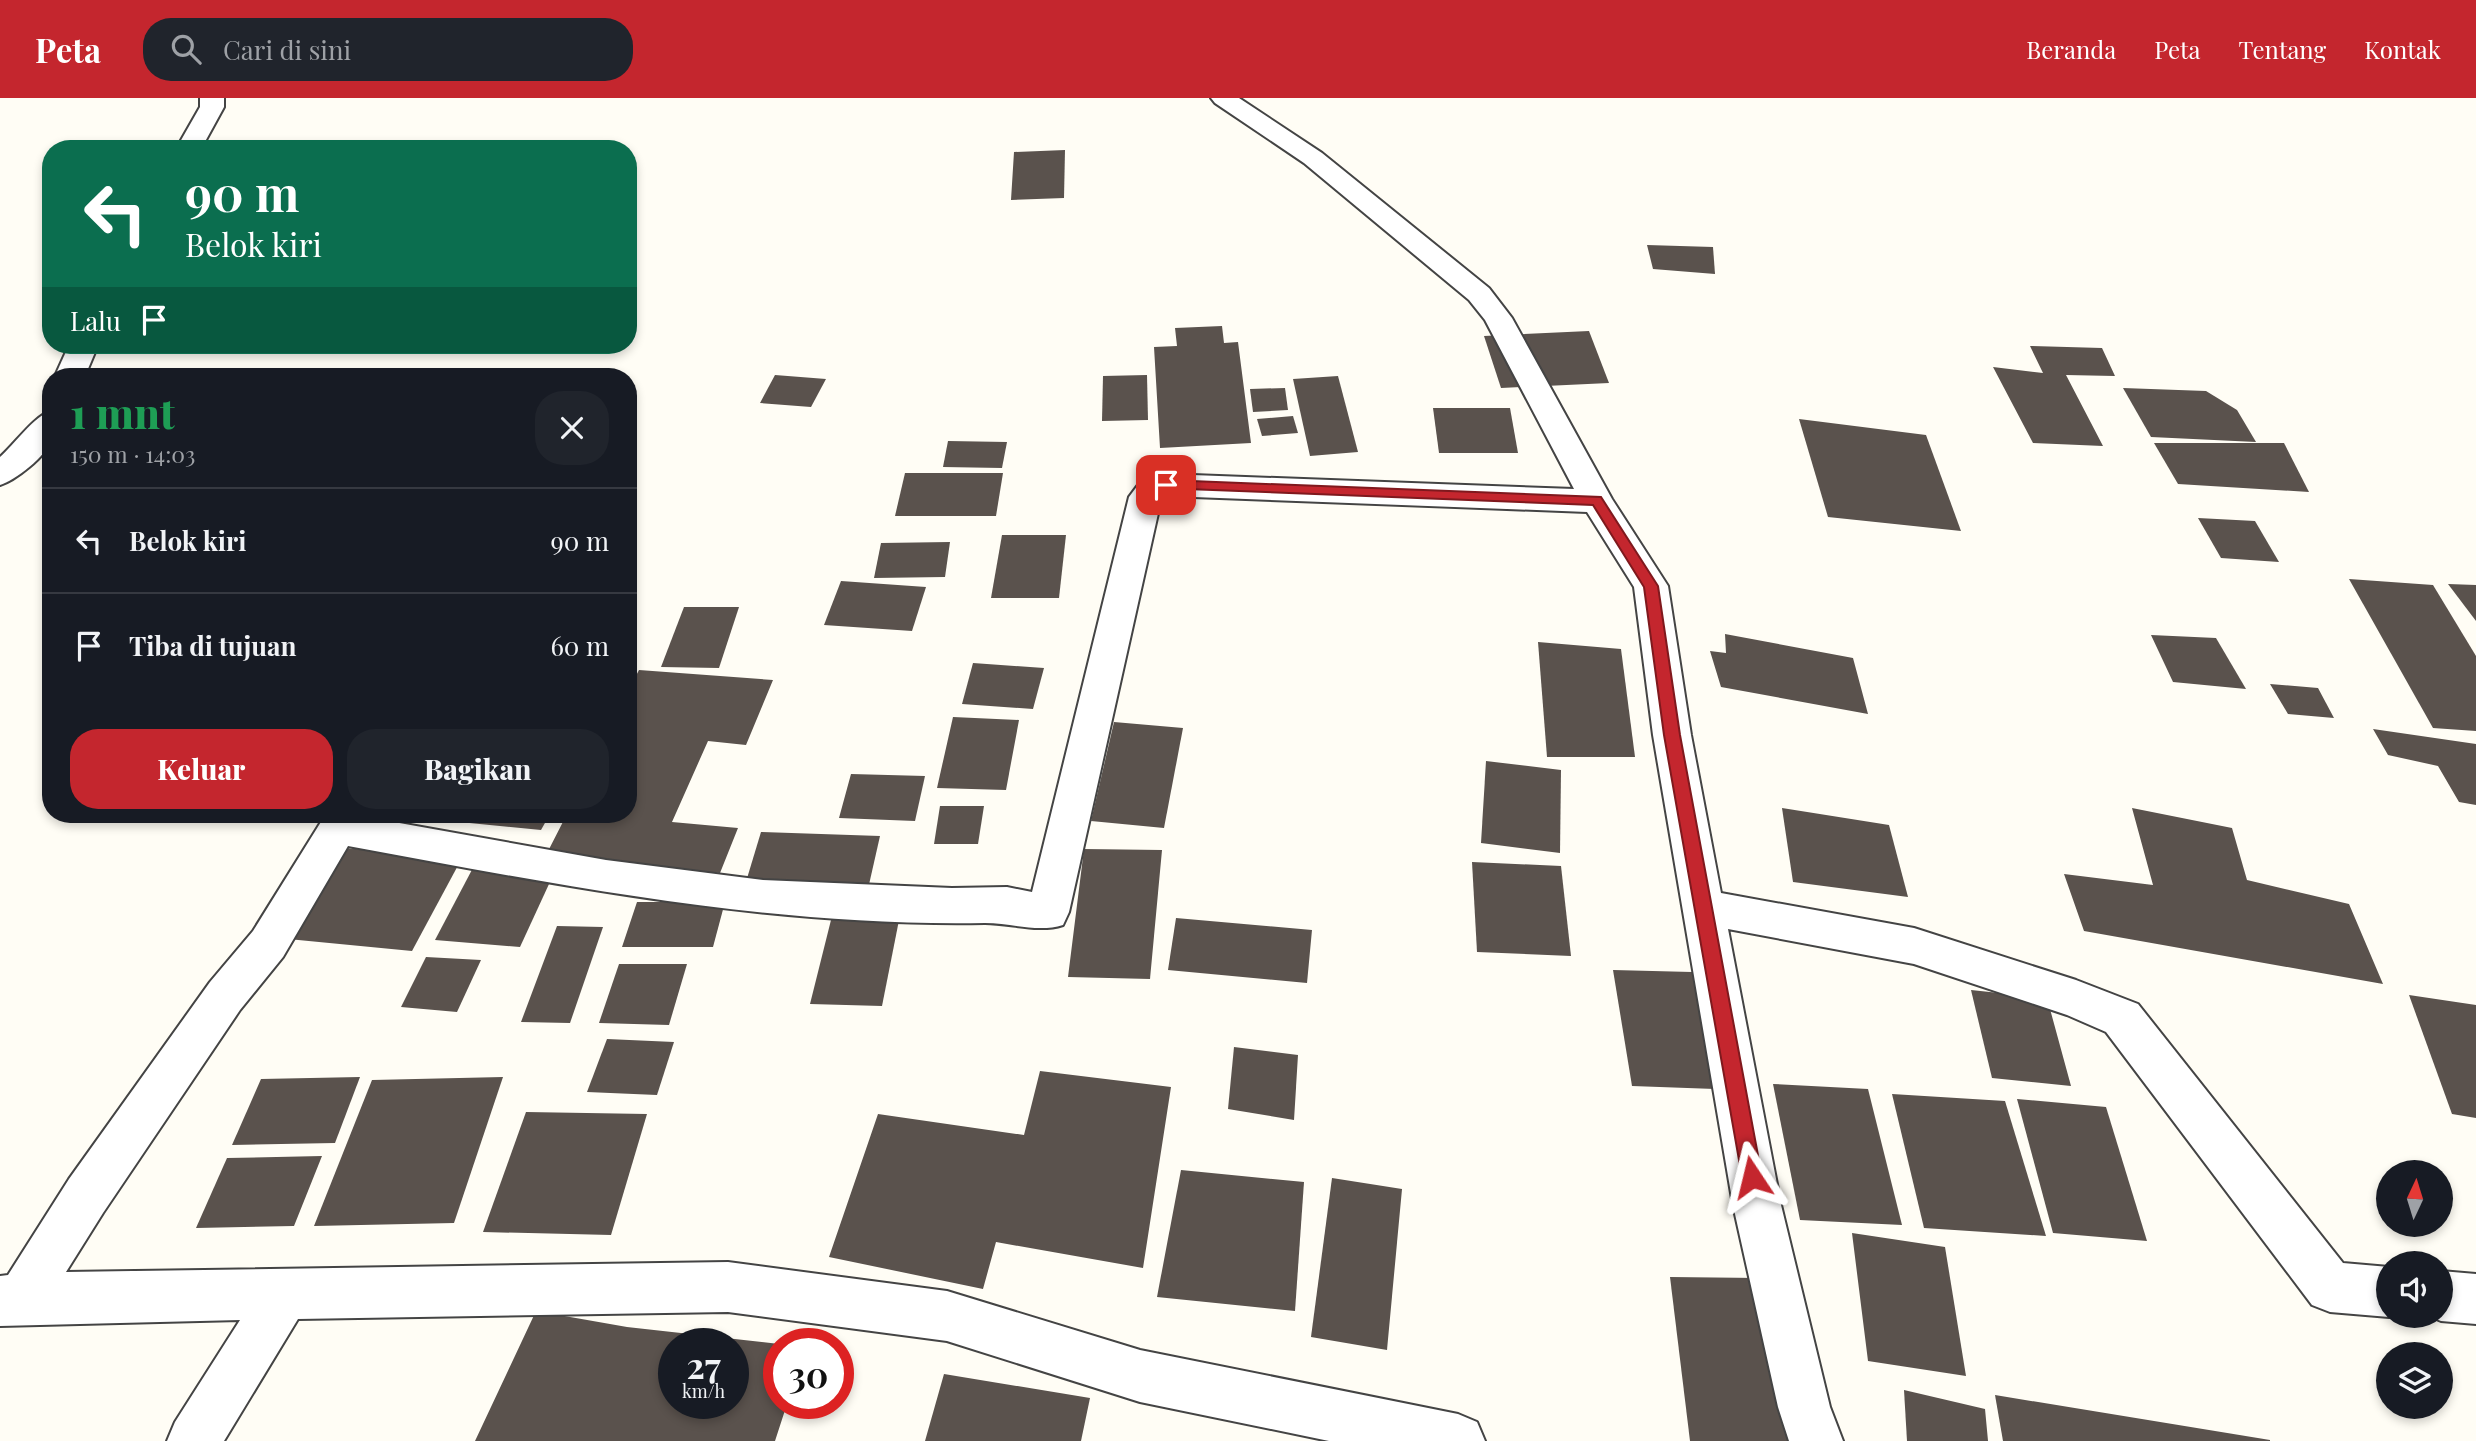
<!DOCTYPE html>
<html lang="id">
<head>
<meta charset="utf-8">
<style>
  :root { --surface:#171b24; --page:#20242c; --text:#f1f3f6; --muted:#9ea1a6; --line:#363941; --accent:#c4262e }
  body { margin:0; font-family:"Playfair Display",serif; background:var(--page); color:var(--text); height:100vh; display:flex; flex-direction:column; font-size:26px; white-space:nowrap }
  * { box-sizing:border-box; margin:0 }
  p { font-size:23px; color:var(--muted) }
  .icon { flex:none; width:38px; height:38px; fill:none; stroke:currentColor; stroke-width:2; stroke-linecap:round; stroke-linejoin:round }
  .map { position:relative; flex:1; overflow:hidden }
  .drawer { position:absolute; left:42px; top:270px; width:595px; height:455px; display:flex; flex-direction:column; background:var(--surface); border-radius:28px; box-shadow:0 4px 10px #0003 }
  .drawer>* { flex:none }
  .top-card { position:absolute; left:42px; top:42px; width:595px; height:214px; border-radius:28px; box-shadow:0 4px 10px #0003; background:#0b6e4f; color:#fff; overflow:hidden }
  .needle { width:46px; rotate:4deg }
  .controls { position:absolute; left:2376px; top:1062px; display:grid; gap:14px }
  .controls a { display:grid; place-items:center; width:77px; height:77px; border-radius:50%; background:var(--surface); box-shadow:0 4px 10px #0003; font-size:35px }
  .speed { position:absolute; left:658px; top:1230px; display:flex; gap:14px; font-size:35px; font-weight:700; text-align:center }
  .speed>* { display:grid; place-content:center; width:91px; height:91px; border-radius:50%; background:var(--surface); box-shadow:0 4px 10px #0003; line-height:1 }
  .speed small { font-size:18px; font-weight:400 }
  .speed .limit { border:10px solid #d22; background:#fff; color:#111 }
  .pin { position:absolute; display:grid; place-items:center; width:60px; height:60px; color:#fff; margin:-30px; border-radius:14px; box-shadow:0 4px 10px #0006 }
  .me { position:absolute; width:77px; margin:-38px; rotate:350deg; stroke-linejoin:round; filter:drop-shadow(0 0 5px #0008) }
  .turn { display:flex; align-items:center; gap:24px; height:147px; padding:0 28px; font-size:32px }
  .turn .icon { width:91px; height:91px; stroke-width:2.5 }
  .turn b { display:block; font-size:49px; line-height:60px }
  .then { display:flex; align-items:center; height:66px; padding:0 28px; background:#0003; gap:14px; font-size:26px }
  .round { display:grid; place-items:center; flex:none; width:74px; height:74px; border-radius:28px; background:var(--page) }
  .overview { display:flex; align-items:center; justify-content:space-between; height:119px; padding:0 28px }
  h1 { font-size:42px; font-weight:800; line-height:52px; color:#1e9e55 }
  .button { display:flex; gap:14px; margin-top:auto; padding:14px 28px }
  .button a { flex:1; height:80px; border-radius:28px; background:var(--accent); color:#fff; font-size:28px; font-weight:800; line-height:80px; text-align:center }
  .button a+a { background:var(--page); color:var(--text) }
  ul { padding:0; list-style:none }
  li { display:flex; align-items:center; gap:21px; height:105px; padding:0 28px; border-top:2px solid var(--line) }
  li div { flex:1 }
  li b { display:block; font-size:26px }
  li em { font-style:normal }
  header { display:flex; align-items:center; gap:42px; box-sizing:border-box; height:98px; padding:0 35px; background:var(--accent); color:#fff }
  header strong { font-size:33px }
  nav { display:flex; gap:38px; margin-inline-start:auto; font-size:24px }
  .search { width:490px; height:63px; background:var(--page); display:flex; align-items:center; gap:18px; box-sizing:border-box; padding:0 24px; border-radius:28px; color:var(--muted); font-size:26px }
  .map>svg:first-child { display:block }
</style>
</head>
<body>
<header>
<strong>Peta</strong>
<div class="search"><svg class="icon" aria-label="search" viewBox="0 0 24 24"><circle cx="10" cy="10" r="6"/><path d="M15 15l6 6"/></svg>Cari di sini</div>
<nav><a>Beranda</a><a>Peta</a><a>Tentang</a><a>Kontak</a></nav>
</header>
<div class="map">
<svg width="2476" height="1343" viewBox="0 0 2476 1343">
  <rect width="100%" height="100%" fill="#fffdf5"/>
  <!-- building -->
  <g fill="#5a524d" fill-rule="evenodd">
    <path d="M1065 52 1064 100 1011 102 1014 54Z"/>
    <path d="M1647 147 1713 149 1715 176 1653 171Z"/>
    <path d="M1222 228 1224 245 1238 244 1251 345 1160 350 1154 249 1177 248 1175 230Z"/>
    <path d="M1589 233 1609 285 1501 290 1484 238Z"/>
    <path d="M2030 248 2102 250 2115 278 2066 277 2103 348 2033 345 1993 269 2043 275Z"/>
    <path d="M775 277 826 281 811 309 760 305Z"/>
    <path d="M1147 277 1148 322 1102 323 1103 278Z"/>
    <path d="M1338 278 1358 354 1310 358 1293 281Z"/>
    <path d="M1285 290 1288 312 1253 314 1250 291Z"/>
    <path d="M2123 290 2206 293 2237 312 2256 344 2151 339Z"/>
    <path d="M1433 310H1510L1518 355H1439Z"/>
    <path d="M1293 318 1298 335 1262 338 1257 321Z"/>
    <path d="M1799 321 1926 337 1961 433 1828 419Z"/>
    <path d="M948 343 1007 344 1002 370 943 369Z"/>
    <path d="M2154 345H2284L2309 394 2178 386Z"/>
    <path d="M905 375H1003L996 418H895Z"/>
    <path d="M2198 420 2255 423 2279 464 2221 460Z"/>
    <path d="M1002 437H1066L1059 500H991Z"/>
    <path d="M950 444 945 479 874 480 881 445Z"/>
    <path d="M2349 481 2433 487 2476 558V633L2433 630Z"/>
    <path d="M841 483 926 489 912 533 824 527Z"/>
    <path d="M2448 486 2476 487V523Z"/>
    <path d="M684 509H739L719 570 661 569Z"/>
    <path d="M1725 536 1853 560 1868 616 1721 589 1710 553 1726 555Z"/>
    <path d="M2151 537 2216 540 2246 591 2173 584Z"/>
    <path d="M1538 544 1621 551 1635 659H1547Z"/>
    <path d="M973 565 1044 570 1033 611 962 606Z"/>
    <path d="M639 572 773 582 746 647 708 643 672 724 738 730 720 775 545 759 567 716H628V593Z"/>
    <path d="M2270 586 2318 590 2334 620 2288 616Z"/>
    <path d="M953 619 1019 622 1006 692 937 690Z"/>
    <path d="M1114 624 1183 630 1164 730 1091 723Z"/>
    <path d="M2373 631 2476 646V707L2459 704 2438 668 2388 657Z"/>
    <path d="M1486 663 1561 672 1560 755 1481 745Z"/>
    <path d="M851 676 925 678 915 723 839 720Z"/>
    <path d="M940 708H984L978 746H934Z"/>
    <path d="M1782 710 1889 727 1908 799 1793 784Z"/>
    <path d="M2132 710 2232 730 2247 782 2349 806 2383 886 2084 833 2064 776 2153 787Z"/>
    <path d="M432 716H550L541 732 429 721Z"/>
    <path d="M761 734 880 738 868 791 745 787Z"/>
    <path d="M344 750 462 760 412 853 288 841Z"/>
    <path d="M1084 751 1162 752 1150 881 1068 879Z"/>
    <path d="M1472 764 1561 768 1571 858 1477 854Z"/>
    <path d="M475 766 555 773 520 849 435 842Z"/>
    <path d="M637 804H725L713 849H622Z"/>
    <path d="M834 810 901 812 882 908 810 906Z"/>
    <path d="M1176 820 1312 832 1307 885 1168 872Z"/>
    <path d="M557 828 603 829 570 925 521 924Z"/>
    <path d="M426 859 481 862 457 914 401 909Z"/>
    <path d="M619 866H687L669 927 599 925Z"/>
    <path d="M1613 872 1692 874 1715 991 1632 988Z"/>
    <path d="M1971 892 2047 900 2071 988 1992 980Z"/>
    <path d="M2409 897 2476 907V1020L2452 1016Z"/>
    <path d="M607 941 674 944 657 997 587 994Z"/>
    <path d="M1234 949 1298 957 1294 1022 1228 1011Z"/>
    <path d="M1040 973 1171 989 1143 1170 996 1144 983 1191 829 1159 878 1016 1024 1037Z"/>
    <path d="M360 979 335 1045 232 1047 261 981Z"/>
    <path d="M503 979 454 1125 314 1128 372 982Z"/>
    <path d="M1773 986 1868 991 1902 1127 1800 1122Z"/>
    <path d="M1892 996 2005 1003 2046 1138 1924 1130Z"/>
    <path d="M2017 1001 2106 1009 2147 1143 2053 1135Z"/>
    <path d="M526 1014 647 1016 611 1137 483 1134Z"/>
    <path d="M322 1058 294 1128 196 1130 227 1060Z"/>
    <path d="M1181 1072 1304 1084 1295 1213 1157 1199Z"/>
    <path d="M1332 1080 1402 1091 1387 1252 1311 1239Z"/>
    <path d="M1852 1135 1945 1149 1966 1278 1868 1263Z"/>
    <path d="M1670 1179 1759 1180 1790 1343H1690Z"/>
    <path d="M536 1213 627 1229 779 1246V1306H787L775 1343H475ZM674 1246H733V1306H674Z"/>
    <path d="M944 1276 1090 1300 1081 1343H925Z"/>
    <path d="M1904 1292 1985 1311 1988 1343H1907Z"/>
    <path d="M1995 1297 2270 1342V1343H2003Z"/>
  </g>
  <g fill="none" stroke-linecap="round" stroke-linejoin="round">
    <!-- minor casing -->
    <g stroke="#444" stroke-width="4">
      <g id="minor">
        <path d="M200 0H224V9L201 51H176L200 9Z"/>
        <path d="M1211 0H1239L1322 55 1489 190 1512 220 1612 401 1668 488 1691 637 1721 795 1914 830 2076 882 2138 906 2343 1165 2389 1169V1218H2391L2389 1219 2330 1214 2312 1207 2106 934 2067 917 1914 866 1728 831 1781 1107 1830 1309 1843 1343H1789L1778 1309 1733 1107 1653 637 1634 489 1587 414 1167 398 1161 402 1069 814 1063 827C1038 835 1011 825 985 825 769 829 559 787 348 748L283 859 240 912 103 1115 66 1174 728 1164 947 1193 1140 1252 1458 1316 1477 1324 1485 1343H1329L1140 1304 947 1243 728 1214 298 1221 224 1343H167L175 1324 240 1222 0 1228V1178L8 1177 69 1081 210 884 253 833 324 719 349 716 606 762 763 782 952 790 1007 789 1032 794 1129 399 1141 383 1166 376 1574 391 1485 222 1469 202 1304 65 1215 5Z"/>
        <path d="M69 247H98L85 278H55Z"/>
        <path d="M51 313C51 322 53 334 51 342 47 358 14 383 0 387V359C15 346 34 318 51 313Z"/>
        <path d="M2441 1173 2476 1176V1226L2441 1223 2429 1218H2441Z"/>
      </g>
    </g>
    <!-- minor -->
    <use href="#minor" fill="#fff" fill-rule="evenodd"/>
  </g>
  <!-- route -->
  <path fill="#c4262e" stroke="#7f191e" stroke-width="2" d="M1166 382 1601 399 1658 488 1680 637 1762 1079 1759 1086 1752 1089 1745 1086 1742 1079 1664 637 1644 489 1593 407 1161 390V384Z"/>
</svg>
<div class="controls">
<a><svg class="needle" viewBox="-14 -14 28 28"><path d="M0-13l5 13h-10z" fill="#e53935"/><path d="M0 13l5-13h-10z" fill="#9ea1a6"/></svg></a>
<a><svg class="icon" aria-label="sound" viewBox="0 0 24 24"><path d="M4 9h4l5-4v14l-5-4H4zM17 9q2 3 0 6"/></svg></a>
<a><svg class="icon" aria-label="layers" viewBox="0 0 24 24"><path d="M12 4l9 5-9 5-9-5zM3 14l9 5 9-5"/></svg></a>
</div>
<div class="speed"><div>27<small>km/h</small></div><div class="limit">30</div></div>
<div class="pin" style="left:1166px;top:387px;background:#d93025"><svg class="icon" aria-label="arrive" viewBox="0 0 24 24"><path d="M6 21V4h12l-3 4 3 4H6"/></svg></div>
<svg class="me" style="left:1752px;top:1079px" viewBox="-20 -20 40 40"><path d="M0-17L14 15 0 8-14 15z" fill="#c4262e" stroke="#fff" stroke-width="4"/></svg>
<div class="top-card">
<div class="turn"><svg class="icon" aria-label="left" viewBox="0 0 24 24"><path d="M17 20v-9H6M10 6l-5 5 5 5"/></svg><div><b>90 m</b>Belok kiri</div></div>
<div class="then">Lalu<svg class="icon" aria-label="arrive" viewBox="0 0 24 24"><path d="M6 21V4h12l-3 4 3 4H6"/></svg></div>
</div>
<section class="drawer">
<div class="overview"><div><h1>1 mnt</h1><p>150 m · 14:03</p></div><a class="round"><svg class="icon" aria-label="close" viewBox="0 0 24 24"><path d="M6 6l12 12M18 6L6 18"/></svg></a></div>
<ul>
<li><svg class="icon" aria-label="left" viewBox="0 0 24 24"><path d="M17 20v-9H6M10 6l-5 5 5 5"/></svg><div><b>Belok kiri</b></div><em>90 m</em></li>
<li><svg class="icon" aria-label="arrive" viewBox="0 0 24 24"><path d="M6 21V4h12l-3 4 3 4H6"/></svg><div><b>Tiba di tujuan</b></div><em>60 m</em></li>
</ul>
<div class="button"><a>Keluar</a><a>Bagikan</a></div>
</section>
</div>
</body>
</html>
